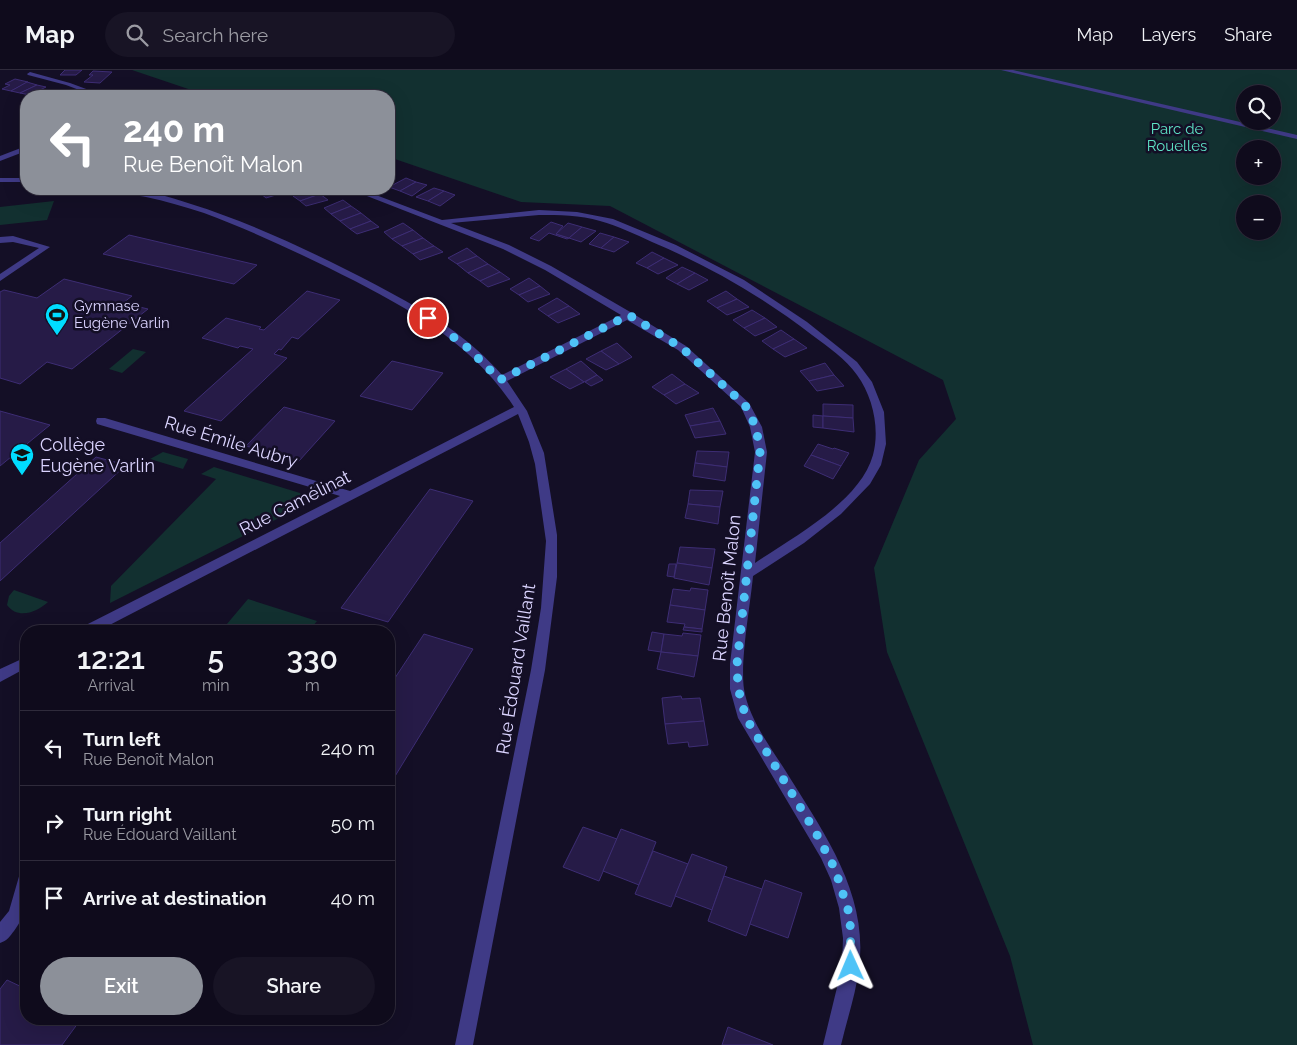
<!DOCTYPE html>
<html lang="en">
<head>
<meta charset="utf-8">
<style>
  :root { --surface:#0f0b1c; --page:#181425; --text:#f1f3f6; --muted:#9b9ba3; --line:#2f2b3b; --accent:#8c9099 }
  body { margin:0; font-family:Raleway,sans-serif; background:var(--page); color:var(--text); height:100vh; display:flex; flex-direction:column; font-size:19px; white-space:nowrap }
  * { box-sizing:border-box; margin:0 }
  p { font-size:16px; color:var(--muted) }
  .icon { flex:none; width:28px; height:28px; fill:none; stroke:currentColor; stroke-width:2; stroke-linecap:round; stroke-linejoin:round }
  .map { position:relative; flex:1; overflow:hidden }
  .sheet { position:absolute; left:20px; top:555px; width:375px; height:400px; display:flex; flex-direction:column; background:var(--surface); border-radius:20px; box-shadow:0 5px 20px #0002,0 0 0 1px var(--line) }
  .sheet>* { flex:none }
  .hud { position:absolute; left:20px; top:20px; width:375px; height:105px; border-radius:20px; box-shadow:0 5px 20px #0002,0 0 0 1px var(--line); background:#8c9099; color:#fff; overflow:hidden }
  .buttons { position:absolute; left:1236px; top:15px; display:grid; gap:10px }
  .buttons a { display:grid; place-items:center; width:45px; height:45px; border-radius:50%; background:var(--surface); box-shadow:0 5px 20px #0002,0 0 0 1px var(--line); font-size:25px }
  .pin { position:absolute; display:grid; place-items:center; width:42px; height:42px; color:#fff; margin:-21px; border:2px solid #fff; border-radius:50%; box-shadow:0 1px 5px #0007 }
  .me { position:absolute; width:55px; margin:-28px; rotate:359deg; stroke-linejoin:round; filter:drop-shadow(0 0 4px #0008) }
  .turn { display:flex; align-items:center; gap:18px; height:105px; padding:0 20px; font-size:22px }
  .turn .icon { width:65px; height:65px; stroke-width:2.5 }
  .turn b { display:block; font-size:35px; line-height:42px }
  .eta { display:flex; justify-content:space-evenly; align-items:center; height:85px; text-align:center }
  .eta b { font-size:30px; font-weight:600; line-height:35px }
  .primary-button { display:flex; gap:10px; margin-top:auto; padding:10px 20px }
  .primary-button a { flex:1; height:58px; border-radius:30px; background:var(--accent); color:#fff; font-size:20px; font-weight:600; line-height:58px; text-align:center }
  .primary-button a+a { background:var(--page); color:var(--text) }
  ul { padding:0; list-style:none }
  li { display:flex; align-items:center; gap:15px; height:75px; padding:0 20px; border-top:1px solid var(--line) }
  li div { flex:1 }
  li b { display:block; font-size:19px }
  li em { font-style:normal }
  header { display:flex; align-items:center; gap:30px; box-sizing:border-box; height:70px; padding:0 25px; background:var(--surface); border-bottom:1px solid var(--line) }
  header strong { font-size:24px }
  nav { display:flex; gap:28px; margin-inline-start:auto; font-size:18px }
  .search { width:350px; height:45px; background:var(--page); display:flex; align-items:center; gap:12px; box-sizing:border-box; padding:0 18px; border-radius:28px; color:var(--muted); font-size:19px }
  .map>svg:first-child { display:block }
</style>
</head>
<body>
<header>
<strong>Map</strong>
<div class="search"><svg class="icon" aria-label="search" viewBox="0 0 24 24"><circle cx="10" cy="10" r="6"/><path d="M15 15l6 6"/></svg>Search here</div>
<nav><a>Map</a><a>Layers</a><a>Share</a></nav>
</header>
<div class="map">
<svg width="1297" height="975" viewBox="0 0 1297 975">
  <rect width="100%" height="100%" fill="#140f26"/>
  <!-- green -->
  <g fill="#123030" fill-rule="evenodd">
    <path d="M132 0H1297V975H1033L1010 886 887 582 874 498 919 390 956 349 943 310 610 136 521 132 389 87V26H209ZM1245 24H1272V51H1245ZM1245 79H1272V106H1245ZM1245 134H1272V161H1245Z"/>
    <path d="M54 131 47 150 0 155V137Z"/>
    <path d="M133 279 146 282 122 303 109 299Z"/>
    <path d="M163 382 188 389 183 399 150 389Z"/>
    <path d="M214 397 300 423 303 428 297 439 110 533 111 516 216 409 201 404Z"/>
    <path d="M14 520 48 532C37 542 18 550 7 535L9 526Z"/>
    <path d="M248 529 317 551 309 561H221Z"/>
  </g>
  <!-- building -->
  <g fill="#261b47" stroke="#3d2d74">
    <path d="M65 0H82L76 5H60Z"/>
    <path d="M93 1 112 2 100 13 84 12 93 5H89Z"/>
    <path d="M15 9 28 12 11 21 2 19 10 15 5 14Z"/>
    <path d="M27 12 37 15 20 23 11 21Z"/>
    <path d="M37 15 46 17 30 25 20 23Z"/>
    <path d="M157 21 175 22 170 26H155L156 25H153Z"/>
    <path d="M406 108 416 112 400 121 389 117Z"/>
    <path d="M416 112 427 115 412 126 400 121Z"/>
    <path d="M434 118 444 121 428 131 416 127Z"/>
    <path d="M271 119H286L289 121 266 128 260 123Z"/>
    <path d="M310 119H314L320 124 300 131 293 126Z"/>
    <path d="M444 121 455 125 440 136 428 131Z"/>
    <path d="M320 124 328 130 306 136 300 131Z"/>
    <path d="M343 130 351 136 331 144 324 138Z"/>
    <path d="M351 136 361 143 340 151 331 144Z"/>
    <path d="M361 143 371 151 350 159 340 151Z"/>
    <path d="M371 151 379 157 357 164 350 159Z"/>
    <path d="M551 152 563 156 556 164 569 168 567 169 549 163 539 171 530 168Z"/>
    <path d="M403 153 413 160 392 169 384 162Z"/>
    <path d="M568 153 582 157 569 168 556 164Z"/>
    <path d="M582 157 596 161 581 172 569 168Z"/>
    <path d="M413 160 423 168 402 176 392 169Z"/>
    <path d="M600 163 614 167 601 178 589 174Z"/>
    <path d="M129 165 257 195 234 214 103 184Z"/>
    <path d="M614 167 629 172 614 182 601 178Z"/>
    <path d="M423 168 434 176 413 184 402 176Z"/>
    <path d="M434 176 443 182 420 190 413 184Z"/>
    <path d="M467 178 477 186 457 194 448 188Z"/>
    <path d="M652 182 664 188 647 198 636 193Z"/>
    <path d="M477 186 488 194 468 203 457 194Z"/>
    <path d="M664 188 678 195 658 204 647 198Z"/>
    <path d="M488 194 500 202 480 211 468 203Z"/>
    <path d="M682 197 695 203 677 214 666 208Z"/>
    <path d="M500 202 510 209 488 217 480 211Z"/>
    <path d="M695 203 708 210 689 220 677 214Z"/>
    <path d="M529 208 540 216 519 225 510 219Z"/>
    <path d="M64 209 132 226 123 233 148 239 72 299 47 292 20 314 0 308V222L4 220 37 228Z"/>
    <path d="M540 216 550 224 528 232 519 225Z"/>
    <path d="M307 221 340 230 298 269 292 267 281 280 279 279 274 284 287 288 221 351 184 341 253 279 240 276 238 278 202 268 226 248 261 257 259 259 264 260Z"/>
    <path d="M726 221 737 229 717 238 707 231Z"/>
    <path d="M557 228 569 236 548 246 538 239Z"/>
    <path d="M737 229 749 237 727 245 717 238Z"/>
    <path d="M569 236 580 244 558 253 548 246Z"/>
    <path d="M752 240 765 248 744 258 733 250Z"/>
    <path d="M765 248 777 257 755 266 744 258Z"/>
    <path d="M781 260 794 269 773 279 762 271Z"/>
    <path d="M794 269 807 278 785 287 773 279Z"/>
    <path d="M617 273 632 287 619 294 601 281Z"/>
    <path d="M601 281 619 294 606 300 586 289Z"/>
    <path d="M392 291 443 303 412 340 360 326Z"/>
    <path d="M581 291 597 305 584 312 566 299Z"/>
    <path d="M825 293 834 305 809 311 800 301Z"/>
    <path d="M566 299 584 312 570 319 550 307Z"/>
    <path d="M672 304 685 314 664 325 652 317Z"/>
    <path d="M597 305 603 310 591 316 585 312Z"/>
    <path d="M834 305 844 316 817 321 809 311Z"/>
    <path d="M685 314 699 323 676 334 664 325Z"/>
    <path d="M823 334 853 335V348L823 346Z"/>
    <path d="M284 337 335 351 299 391 246 376Z"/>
    <path d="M713 338 720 351 690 356 685 345Z"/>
    <path d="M0 341 50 355 0 396Z"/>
    <path d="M813 345 823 346V358L813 357Z"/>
    <path d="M823 346 853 348 854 362 823 358Z"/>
    <path d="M720 351 726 364 695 368 690 356Z"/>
    <path d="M818 374 833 379 834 378 849 383 841 396 811 385Z"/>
    <path d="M697 381 729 382 727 397 695 393Z"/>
    <path d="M811 385 841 396 833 409 804 396Z"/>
    <path d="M96 387 126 395 0 511V473Z"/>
    <path d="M695 393 727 397 725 411 693 406Z"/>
    <path d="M430 419 473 431 388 552 341 538Z"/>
    <path d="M690 420 723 421 720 437 688 434Z"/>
    <path d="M688 434 720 437 718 454 685 448Z"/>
    <path d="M680 477 715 479 712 498 677 493Z"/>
    <path d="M677 493 712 498 709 515 674 508Z"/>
    <path d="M669 494H676L674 507 667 506Z"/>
    <path d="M691 518 708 520 705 540 670 535 673 519 690 521Z"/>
    <path d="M670 535 705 540 702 559 684 557 685 554 667 552Z"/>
    <path d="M684 557 702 559V562L683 560Z"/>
    <path d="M652 562 664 564 661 582 648 580Z"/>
    <path d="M683 563 701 565 698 586 661 582 664 564 682 566Z"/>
    <path d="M424 564 473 579 389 716V617Z"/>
    <path d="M661 582 698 586 694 607 657 599Z"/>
    <path d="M681 626 682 629 700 628 704 651 665 654 662 628Z"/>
    <path d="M704 651 708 675 689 677 688 672 668 674 665 654Z"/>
    <path d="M583 757 617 769 599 811 563 797Z"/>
    <path d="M621 759 656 772 639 815 603 801Z"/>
    <path d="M653 781 688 794 671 837 635 824Z"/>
    <path d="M692 784 727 797 712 840 675 826Z"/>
    <path d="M724 806 762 819 746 866 708 851Z"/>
    <path d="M765 810 802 823 788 868 750 854Z"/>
    <path d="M7 910 26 919V949H81L62 975H0V919Z"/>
    <path d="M728 957 773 975H722Z"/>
  </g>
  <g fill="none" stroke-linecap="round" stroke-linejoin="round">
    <!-- minor -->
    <g fill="#3f3a86" fill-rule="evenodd">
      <path d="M1001 0H1013L1297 65V69Z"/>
      <path d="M30 2 70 13 105 26H95L66 15 28 5 27 4Z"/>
      <path d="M26 76V81L0 91V86Z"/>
      <rect x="0" y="108" width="26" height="4"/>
      <path d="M113 119C139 117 166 126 191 134 239 149 286 170 331 192 371 212 411 232 448 257 468 271 486 287 502 305L621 245 545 200 503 179 349 119H360L442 150 539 140 577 142 613 149 676 175 744 210 807 252 857 292 872 312 884 342 886 374 881 395 870 414 841 444 804 473 753 506C750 538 740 590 744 619 749 649 769 675 785 700 822 760 869 823 859 898 856 924 847 949 841 975H823L842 897 843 868 839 838 831 810 821 788 738 648 730 619V594L755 382 750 357 741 337 678 280 627 250 507 311 527 341 544 383 557 465V507L545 600 473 975H455L531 600 541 538 546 471 535 394 529 372 518 344 98 561H80L82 557 340 426 97 354 96 351 97 348H105L350 421 514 337C471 270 399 233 329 198 288 178 247 159 204 143 185 137 165 131 146 127 136 125 121 125 113 119ZM539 145C559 145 580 145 600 151 618 156 635 164 652 172 709 196 763 227 812 265 828 277 846 289 857 305 873 327 880 359 873 385 860 432 793 467 755 493L767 382 762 357 749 333 686 276 632 243 551 196 509 175 451 153Z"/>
      <path d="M13 166 50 177 0 211V204L39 178 13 172 0 173V167Z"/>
      <path d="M26 587V598L0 612V599Z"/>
      <path d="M26 801C27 823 28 843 14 861 10 866 7 871 0 873V852L9 841 20 803Z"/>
    </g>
  </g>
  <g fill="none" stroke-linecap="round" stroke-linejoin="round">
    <!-- route -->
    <path stroke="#4fc3f7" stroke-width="9" stroke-dasharray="0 16.2" d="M428 248 468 278 500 310 629 245 682 278 745 335 756 357 760 382 737 594 738 618 746 648 816 763 835 799 850 846 851 896"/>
  </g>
  <!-- icons -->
  <defs>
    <g id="stadium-pin" transform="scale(1.25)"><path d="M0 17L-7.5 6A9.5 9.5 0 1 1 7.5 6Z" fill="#00dcff" stroke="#140f26"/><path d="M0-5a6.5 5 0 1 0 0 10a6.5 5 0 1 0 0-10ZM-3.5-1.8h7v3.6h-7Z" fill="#111"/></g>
    <g id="school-pin" transform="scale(1.25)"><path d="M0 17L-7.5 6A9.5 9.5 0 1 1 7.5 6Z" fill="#00dcff" stroke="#140f26"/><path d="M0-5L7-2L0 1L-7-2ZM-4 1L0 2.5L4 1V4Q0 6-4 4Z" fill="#111"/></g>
  </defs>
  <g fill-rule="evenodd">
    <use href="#stadium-pin" x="57" y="245"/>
    <use href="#school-pin" x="22" y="385"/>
  </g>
  <g text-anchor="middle" stroke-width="5" stroke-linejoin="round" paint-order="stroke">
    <!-- far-park labels -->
    <g font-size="15" fill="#5ee1c5" stroke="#140f26">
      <text x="1177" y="64">Parc de<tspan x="1177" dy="17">Rouelles</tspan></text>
    </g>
    <!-- far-poi labels -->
    <g font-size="15" fill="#dbd4ff" stroke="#140f26" text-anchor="start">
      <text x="74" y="241">Gymnase<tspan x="74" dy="17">Eugène Varlin</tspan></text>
    </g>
    <!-- street labels -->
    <g font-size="18" fill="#dbd4ff" stroke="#140f26">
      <text transform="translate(231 372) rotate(17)" y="6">Rue Émile Aubry</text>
      <text transform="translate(295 433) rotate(-27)" y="6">Rue Camélinat</text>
      <text transform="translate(727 518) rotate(-84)" y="6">Rue Benoît Malon</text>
      <text transform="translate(516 599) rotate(-81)" y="6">Rue Édouard Vaillant</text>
    </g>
    <!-- poi labels -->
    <g font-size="18" fill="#dbd4ff" stroke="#140f26" text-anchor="start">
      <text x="40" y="381">Collège<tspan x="40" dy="21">Eugène Varlin</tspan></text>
    </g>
  </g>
</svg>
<div class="buttons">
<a><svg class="icon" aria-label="search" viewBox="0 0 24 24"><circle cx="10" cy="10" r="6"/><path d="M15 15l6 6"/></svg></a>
<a>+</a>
<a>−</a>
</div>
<div class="pin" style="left:428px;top:248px;background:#d93025"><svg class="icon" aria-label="arrive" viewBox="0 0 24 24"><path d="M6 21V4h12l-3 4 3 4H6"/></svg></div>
<svg class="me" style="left:851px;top:896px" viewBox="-20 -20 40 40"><path d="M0-17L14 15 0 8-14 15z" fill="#4fc3f7" stroke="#fff" stroke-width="4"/></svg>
<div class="hud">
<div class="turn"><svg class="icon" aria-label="left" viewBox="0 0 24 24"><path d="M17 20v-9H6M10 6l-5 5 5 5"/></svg><div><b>240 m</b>Rue Benoît Malon</div></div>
</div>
<section class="sheet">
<div class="eta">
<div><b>12:21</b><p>Arrival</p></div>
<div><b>5</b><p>min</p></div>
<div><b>330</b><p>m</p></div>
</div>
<ul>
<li><svg class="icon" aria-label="left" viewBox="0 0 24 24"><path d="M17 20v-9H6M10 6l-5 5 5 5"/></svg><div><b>Turn left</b><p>Rue Benoît Malon</p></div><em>240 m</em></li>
<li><svg class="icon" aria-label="right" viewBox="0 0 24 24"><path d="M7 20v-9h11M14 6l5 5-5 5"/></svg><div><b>Turn right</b><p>Rue Édouard Vaillant</p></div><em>50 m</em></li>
<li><svg class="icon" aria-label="arrive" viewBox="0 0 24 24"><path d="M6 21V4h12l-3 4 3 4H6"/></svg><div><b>Arrive at destination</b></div><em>40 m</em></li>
</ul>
<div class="primary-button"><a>Exit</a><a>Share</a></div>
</section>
</div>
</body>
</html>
